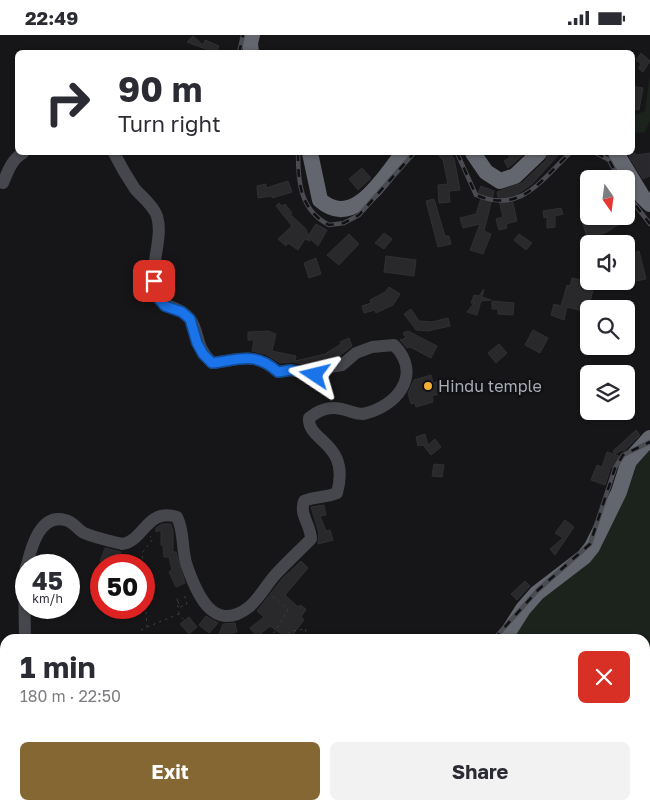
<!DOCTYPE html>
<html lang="en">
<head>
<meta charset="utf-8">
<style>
  :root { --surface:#fff; --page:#f2f2f3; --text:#2b2b33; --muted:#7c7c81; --accent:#856733 }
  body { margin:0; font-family:"Golos Text",sans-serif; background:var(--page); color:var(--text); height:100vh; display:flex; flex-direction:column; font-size:19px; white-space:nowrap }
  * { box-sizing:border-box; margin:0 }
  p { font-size:16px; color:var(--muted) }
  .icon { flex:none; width:28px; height:28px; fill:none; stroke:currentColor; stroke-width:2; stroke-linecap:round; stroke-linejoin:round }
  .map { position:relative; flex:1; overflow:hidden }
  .side { position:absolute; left:0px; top:599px; width:650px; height:176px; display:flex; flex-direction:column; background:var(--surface); border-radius:15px 15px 0 0; box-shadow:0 1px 4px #0004 }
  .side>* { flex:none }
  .top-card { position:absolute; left:15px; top:15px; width:620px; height:105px; border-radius:8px; box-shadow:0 1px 4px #0004; background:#fff; color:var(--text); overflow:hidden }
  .needle { width:32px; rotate:166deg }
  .buttons { position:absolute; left:580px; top:135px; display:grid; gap:10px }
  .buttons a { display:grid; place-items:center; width:55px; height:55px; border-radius:8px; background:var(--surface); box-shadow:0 1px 4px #0004; font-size:25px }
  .speed { position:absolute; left:15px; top:519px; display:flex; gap:10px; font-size:25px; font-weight:700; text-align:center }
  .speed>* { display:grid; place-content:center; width:65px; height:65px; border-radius:50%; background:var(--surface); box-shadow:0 1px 4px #0004; line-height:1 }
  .speed small { font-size:12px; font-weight:400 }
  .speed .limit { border:8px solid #d22; background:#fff; color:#111 }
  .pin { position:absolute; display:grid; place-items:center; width:42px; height:42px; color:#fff; margin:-21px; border-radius:10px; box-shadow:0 2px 8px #0006 }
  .me { position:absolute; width:55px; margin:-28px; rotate:280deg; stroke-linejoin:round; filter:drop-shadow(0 0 4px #0008) }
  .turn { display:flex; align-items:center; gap:18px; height:105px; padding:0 20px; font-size:22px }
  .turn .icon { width:65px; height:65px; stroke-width:2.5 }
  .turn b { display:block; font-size:35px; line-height:42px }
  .round { display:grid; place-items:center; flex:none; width:52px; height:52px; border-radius:8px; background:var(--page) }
  .overview { display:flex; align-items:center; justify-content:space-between; height:85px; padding:0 20px }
  h1 { font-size:30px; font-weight:700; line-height:38px }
  .button { display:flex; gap:10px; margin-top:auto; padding:10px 20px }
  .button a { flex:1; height:58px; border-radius:8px; background:var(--accent); color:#fff; font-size:20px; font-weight:700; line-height:58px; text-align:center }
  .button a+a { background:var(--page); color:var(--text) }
  .status { display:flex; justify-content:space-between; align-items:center; height:35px; padding:0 25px; background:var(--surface); direction:ltr }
  .status svg { height:14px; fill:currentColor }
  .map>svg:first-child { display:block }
</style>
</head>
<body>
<div class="status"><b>22:49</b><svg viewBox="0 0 49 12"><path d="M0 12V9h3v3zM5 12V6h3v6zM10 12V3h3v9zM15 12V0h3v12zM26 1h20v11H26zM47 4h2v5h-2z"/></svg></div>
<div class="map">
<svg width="650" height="774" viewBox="0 0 650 774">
  <rect width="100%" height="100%" fill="#161618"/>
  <!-- green -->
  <g fill="#1c231d">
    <path d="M650 39V86L645 97 636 98 633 92V81L645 76Z"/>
    <path d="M650 415V774H531L529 770H645V604H509L530 573 600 512 628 457 637 427Z"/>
  </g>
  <!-- building -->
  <g fill="#29292c" stroke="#303034">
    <path d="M193 1 203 10 205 5 219 11 216 18 187 7Z"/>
    <path d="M641 18 650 26 643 37 638 33 641 29 636 25Z"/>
    <path d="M632 51 643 53 639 75 632 74Z"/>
    <path d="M436 118H449L454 123 460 155 449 156 450 167 439 168 438 150 448 149 443 125Z"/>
    <path d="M506 118H525L508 133 504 126 510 122Z"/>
    <path d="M549 118H560L532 149 512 163 517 186 506 189 507 193 499 195 496 184 503 182 497 157 522 148 546 125Z"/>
    <path d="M627 118H635L636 120 650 118V141L643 144Z"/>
    <path d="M362 133 371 143 358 155 349 144Z"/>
    <path d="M288 146 292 157 272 163V161L258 163 257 151 266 149V153Z"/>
    <path d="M481 151 494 156 484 196 491 199 483 219 470 215 480 189 463 193 460 183 476 179 481 163 477 161Z"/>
    <path d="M434 164 445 201H449L451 209 438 212 426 166Z"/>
    <path d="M279 168 282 171 285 169 292 178 290 179 306 194 308 201 316 189 327 195 318 211 308 202 310 206 305 204 298 215 288 208 286 211 278 204 292 191 276 171Z"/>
    <path d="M561 173 563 179 555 181V192L547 193V182L544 183 543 176Z"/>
    <path d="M582 173 589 175V181H632L607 197 588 204 580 181Z"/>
    <path d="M384 198 392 204 384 214 375 208Z"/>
    <path d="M349 199 359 209 339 230 327 220Z"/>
    <path d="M519 199 532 208 526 215 514 205Z"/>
    <path d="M639 216 646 244 636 246 629 219Z"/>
    <path d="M386 221 416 225 414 241 384 237Z"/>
    <path d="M316 223 321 239 309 243 304 228Z"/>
    <path d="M572 243 595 248 587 277 567 272 564 285 551 280 554 269 561 271 567 250 570 251Z"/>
    <path d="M389 252 400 259 393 270 376 278 375 275 364 278 362 271 371 268 370 265 385 257Z"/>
    <path d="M484 254 482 262 491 265 481 266 477 280 467 277 474 268H471L474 260 479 261Z"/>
    <path d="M492 266 514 268 513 280 498 279V274H492Z"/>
    <path d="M411 274 419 286 432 287 448 283 450 291 428 296 416 295 404 279Z"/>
    <path d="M533 295 548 303 540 318 525 310Z"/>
    <path d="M268 296 276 299 272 316 296 321 295 326 325 319 341 309 340 307 349 303 352 311 338 322 325 325 314 331 292 327 280 328 265 319 252 316 254 305H248V297Z"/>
    <path d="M408 296 437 311 431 323 410 312 407 313 400 305 406 303 403 298Z"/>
    <path d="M499 309 507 318 496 328 488 318Z"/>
    <path d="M431 340 433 348 440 346 444 357 432 361 433 367 416 372 415 368 411 369 408 358 414 345Z"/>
    <path d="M636 395 640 400 624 416 622 415 615 419 613 416Z"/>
    <path d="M425 399 428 410 435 404 441 412 431 420 423 410 418 411 416 402Z"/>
    <path d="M607 417 619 421 615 433 611 432 605 450 591 445 597 430 602 432Z"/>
    <path d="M434 429 444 430 442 442 432 441Z"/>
    <path d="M324 470 326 480 320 481 326 496 330 495 333 505 318 509 319 498 311 472Z"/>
    <path d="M565 485 574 492 555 520 550 514 563 503 555 498Z"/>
    <path d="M162 489H171L173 496V517H176L185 548 176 552 169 537 172 535 169 522H164L163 510H161V495L156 497V493Z"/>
    <path d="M105 513 121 517 115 530 100 526Z"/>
    <path d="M301 526 308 533 285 560 298 572 300 570 306 574 301 582 304 585 294 598 300 604H289L270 591 257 602 250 593 264 582 257 576 282 544Z"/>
    <path d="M525 546 530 551 517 565 511 559Z"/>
    <path d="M206 581 218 588 209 598 199 590Z"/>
    <path d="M189 582 197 592 189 599 180 589Z"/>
    <path d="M235 588 237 597 218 602 223 589Z"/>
  </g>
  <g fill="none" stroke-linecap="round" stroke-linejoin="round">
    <!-- path -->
    <g stroke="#3d3f44" stroke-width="1" stroke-dasharray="2.5 4" stroke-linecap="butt">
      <path d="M143 530 142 518 153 504 150 501"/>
      <path d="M179 579 177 563 180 572 187 569 184 559"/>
      <path d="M147 592 179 579 184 585"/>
      <path d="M141 595 147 592 144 547"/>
      <path d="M270 604 288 575 272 561"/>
      <path d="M284 604 291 596 306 594 304 604"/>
    </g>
    <!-- street -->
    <path stroke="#37383d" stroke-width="9" d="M325 774 330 770"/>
    <!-- secondary -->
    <g stroke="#45474d" stroke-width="12">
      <path d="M0 146 3 148C8 136 12 124 23 118"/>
      <path d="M27 530C31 513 40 478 65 485 73 486 78 495 84 498 96 503 110 506 122 509 143 507 147 472 177 482 185 498 181 514 187 531 196 557 213 600 249 572 259 564 266 550 276 539 287 527 299 516 311 504 311 490 299 480 304 466 315 461 326 463 337 458 351 407 307 407 309 383 324 371 335 371 352 377 355 378 360 379 363 379 397 372 423 339 394 310L372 312 356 318 342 330 329 332 315 340 291 335 278 337C255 316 239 325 212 328 194 310 201 300 190 284 176 266 156 278 154 245 152 225 163 201 157 181 153 170 142 162 135 154 127 142 120 130 114 118"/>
      <path d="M25 604 24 543 26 532"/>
      <path d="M0 730 5 716"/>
    </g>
    <!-- highway -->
    <g stroke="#63666e" stroke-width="16">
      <path d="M251 18 250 8 252 0"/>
      <path d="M310 118 320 165C354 195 384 142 403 118"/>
      <path d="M473 118 486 137 500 146 515 141 539 118"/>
      <path d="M616 118 642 161 650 169"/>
      <path d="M504 604 523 574 537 558 584 522 592 512 619 457 629 426 650 403"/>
      <path d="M183 770 191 774"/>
      <path d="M516 770 517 774"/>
      <path d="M152 774 156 770"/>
    </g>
    <!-- rail casing -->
    <g stroke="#4a4c52" stroke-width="4.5">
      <g id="rail">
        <path d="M239 18 243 0"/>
        <path d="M298 118C298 147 300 175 329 190L344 188 359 180 414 118"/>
        <path d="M457 118 476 160C521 179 540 146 570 118"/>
        <path d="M596 118 609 125 619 144"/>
        <path d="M626 158 650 189"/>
        <path d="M494 604 538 555 590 509 615 433 623 420 650 407"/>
        <path d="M517 770 519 774"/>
        <path d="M160 774 177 770 183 774"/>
      </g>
    </g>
    <!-- rail -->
    <use href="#rail" stroke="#111113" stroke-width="2.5" stroke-dasharray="8" stroke-linecap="butt"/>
  </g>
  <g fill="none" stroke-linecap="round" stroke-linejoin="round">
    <!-- route casing -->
    <g stroke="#114b97" stroke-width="12">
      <path id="route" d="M154 246 159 264 165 271 182 277 190 284 197 308 203 319 212 328C239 325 255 316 278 337L291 335 315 340"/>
    </g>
    <!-- route -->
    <use href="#route" stroke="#1a73e8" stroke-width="9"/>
  </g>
  <!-- markers -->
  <circle fill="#f2b134" stroke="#111113" stroke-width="2" cx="428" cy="351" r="5"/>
  <g text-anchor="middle" stroke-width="5" stroke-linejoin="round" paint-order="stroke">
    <!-- poi labels -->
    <g font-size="16" fill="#a8adb8" stroke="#111113" text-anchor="start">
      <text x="438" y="357">Hindu temple</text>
    </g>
  </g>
</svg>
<div class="buttons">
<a><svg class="needle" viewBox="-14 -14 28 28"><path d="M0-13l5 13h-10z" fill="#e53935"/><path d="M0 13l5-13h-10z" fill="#7c7c81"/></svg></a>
<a><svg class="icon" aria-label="sound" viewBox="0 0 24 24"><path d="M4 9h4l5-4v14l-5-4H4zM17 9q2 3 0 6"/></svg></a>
<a><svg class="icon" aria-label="search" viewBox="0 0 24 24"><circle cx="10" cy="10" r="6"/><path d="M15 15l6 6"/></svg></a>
<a><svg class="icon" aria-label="layers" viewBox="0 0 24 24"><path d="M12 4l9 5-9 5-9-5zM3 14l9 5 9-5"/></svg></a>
</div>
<div class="speed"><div>45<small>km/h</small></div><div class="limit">50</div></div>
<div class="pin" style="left:154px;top:246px;background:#d93025"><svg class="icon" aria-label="arrive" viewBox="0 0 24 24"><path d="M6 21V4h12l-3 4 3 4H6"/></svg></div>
<svg class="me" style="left:315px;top:340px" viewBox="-20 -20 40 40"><path d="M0-17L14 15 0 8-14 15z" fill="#1a73e8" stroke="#fff" stroke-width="4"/></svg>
<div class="top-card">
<div class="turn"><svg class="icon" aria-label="right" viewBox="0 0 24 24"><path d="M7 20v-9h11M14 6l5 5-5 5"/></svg><div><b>90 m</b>Turn right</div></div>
</div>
<section class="side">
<div class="overview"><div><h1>1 min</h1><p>180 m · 22:50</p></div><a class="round" style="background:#d93025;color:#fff"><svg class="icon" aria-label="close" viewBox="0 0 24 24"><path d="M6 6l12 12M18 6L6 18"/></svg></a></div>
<div class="button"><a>Exit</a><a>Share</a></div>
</section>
</div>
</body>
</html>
